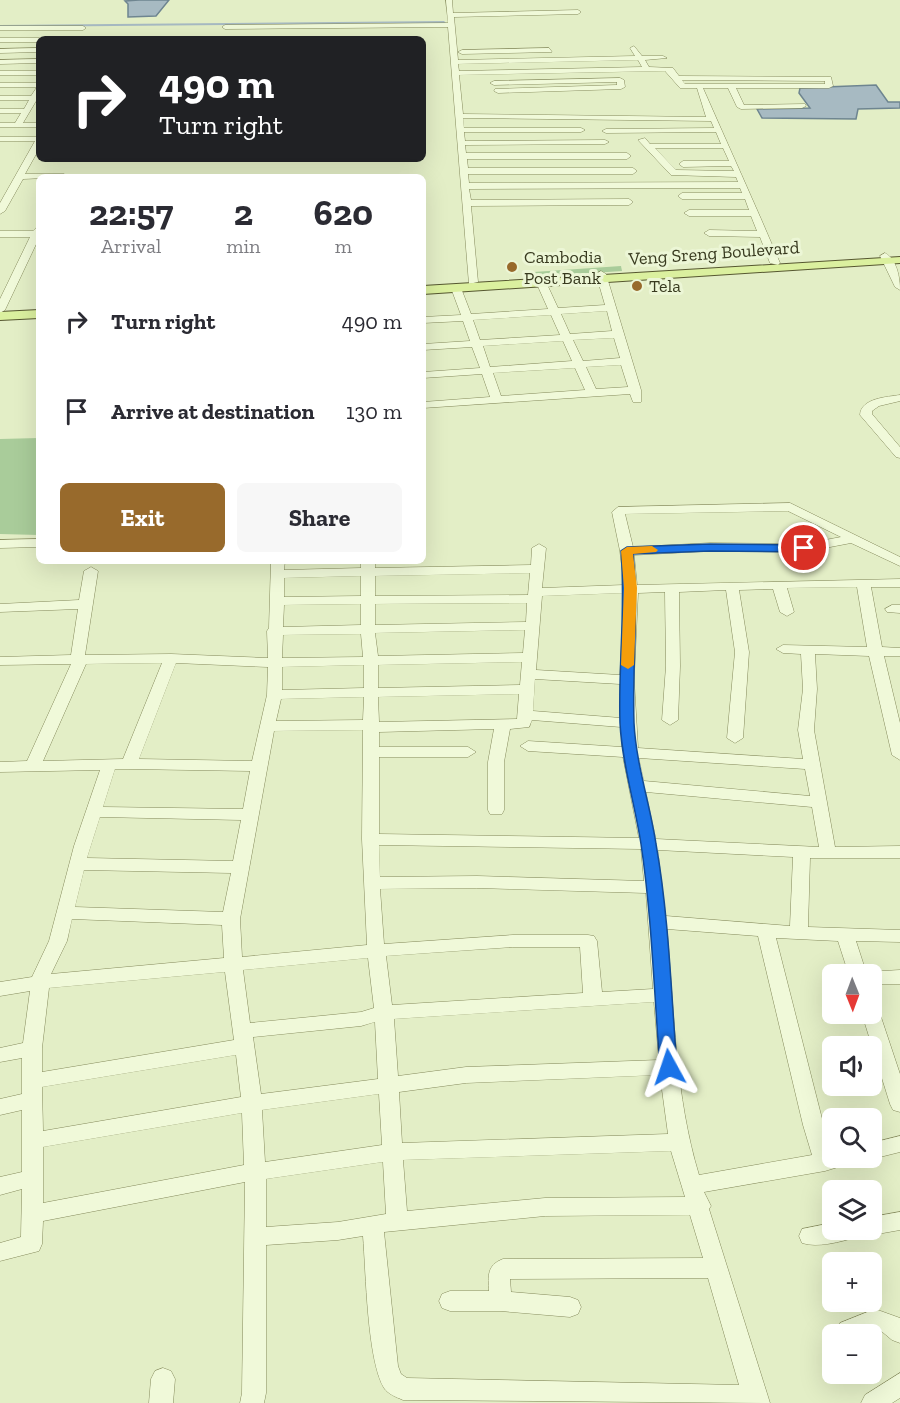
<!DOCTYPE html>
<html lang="en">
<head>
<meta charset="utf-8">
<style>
  :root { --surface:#fff; --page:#f7f7f7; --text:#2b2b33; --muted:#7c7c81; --accent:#986a2c }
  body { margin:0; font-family:"Zilla Slab",serif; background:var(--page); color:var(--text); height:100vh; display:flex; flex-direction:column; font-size:22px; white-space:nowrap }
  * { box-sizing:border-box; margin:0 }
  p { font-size:20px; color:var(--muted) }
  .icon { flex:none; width:33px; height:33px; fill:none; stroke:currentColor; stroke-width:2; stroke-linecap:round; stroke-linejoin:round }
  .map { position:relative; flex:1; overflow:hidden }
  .drawer { position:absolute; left:36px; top:174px; width:390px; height:390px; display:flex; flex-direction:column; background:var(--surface); border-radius:9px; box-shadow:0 6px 24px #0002 }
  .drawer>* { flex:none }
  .guide { position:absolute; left:36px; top:36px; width:390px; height:126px; border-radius:9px; box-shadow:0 6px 24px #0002; background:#202124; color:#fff; overflow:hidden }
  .needle { width:39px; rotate:179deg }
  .fabs { position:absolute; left:822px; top:964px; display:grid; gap:12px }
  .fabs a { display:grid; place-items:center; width:60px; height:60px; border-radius:9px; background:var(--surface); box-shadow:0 6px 24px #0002; font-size:30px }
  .pin { position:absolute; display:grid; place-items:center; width:51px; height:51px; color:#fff; margin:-26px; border:3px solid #fff; border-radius:50%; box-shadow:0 2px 6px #0007 }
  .me { position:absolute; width:66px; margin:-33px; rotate:355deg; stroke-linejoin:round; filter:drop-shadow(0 0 4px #0008) }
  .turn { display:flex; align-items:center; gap:21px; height:126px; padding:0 24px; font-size:27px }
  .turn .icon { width:78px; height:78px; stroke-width:2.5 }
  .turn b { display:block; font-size:42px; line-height:51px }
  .eta { display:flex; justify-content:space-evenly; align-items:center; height:102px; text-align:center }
  .eta b { font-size:36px; font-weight:800; line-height:42px }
  .primary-button { display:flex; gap:12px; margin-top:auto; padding:12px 24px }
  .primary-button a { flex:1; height:69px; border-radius:9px; background:var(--accent); color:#fff; font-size:24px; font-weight:800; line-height:69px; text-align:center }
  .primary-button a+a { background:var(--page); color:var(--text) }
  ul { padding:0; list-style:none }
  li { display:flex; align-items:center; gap:18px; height:90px; padding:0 24px }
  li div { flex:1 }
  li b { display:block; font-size:22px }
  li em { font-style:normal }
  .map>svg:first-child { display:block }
</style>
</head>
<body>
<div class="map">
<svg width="900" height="1403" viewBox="0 0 900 1403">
  <rect width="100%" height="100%" fill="#e3eec6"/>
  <!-- green -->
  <g fill="#a9cc9a">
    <path d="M621 266 622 271 534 277V272Z"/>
    <path d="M39 438V535L0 534V439Z"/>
  </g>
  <!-- water -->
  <g fill="#a7bac2" stroke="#6e8590" stroke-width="1.5">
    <path d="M139 0H169L156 16 128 17V4L125 1Z"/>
    <path d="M876 85 888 102H900V108L858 109 856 119 762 118 757 109 810 108 799 93 800 88Z"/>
  </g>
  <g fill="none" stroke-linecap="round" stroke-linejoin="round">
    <!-- canal -->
    <path fill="#a7bac2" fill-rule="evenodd" d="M444 21 446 23 0 27V25Z"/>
    <!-- minor casing -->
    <g stroke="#858a5c" stroke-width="1">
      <g id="minor">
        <path d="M446 0H452L453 13 578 10 581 12 578 14 454 17 458 60 635 56 630 48 634 46 642 56H663L667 58 645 60 649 67 673 68 679 76 831 77 833 86 829 88H736L744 105 805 104 806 106 802 108 741 109 737 107 728 88H703C728 145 755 204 780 263L778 265 770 263 760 237 709 236 704 233 709 230 757 231 751 216H689L684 213 689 210H749L745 199H682L678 196 682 193H742L740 188 469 189 471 200 629 199 633 202 629 205 471 206 478 282 469 284 448 27 225 29 222 27 225 25 448 23ZM638 60 642 67 459 71 458 64ZM665 71 680 88H697L706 117 463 114 459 75ZM682 80 825 81V84H685ZM463 118 711 121 714 128 606 129 602 131 606 133 716 132 721 144H650L645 138 638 140 671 175 736 177 738 182 469 183 468 174H633L637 171 633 168H468L467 159H627L631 156 627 153H466L465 145 605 144 609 142 605 140 465 141 464 132H581L585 130 581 128H464ZM655 148H723L729 161H683L679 164 683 167 731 166 734 171 676 170Z"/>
        <path d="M0 26H83L86 28 83 30H0Z"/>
        <path d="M0 38H39L42 39H39V42H0Z"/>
        <path d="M39 48V52L0 53V49Z"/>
        <path d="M549 48 552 52 462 54 458 52 462 50Z"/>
        <path d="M39 59V63L0 64V60Z"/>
        <rect x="0" y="71" width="39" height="4"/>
        <path d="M620 78 624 80 625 87 621 89 498 93 494 91 495 89 617 85V82L494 85 490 83 494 81Z"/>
        <path d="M0 83H39V96L23 123H39V127H0V123H15L21 113H0V109H24L29 100H0V96H31L37 87H0Z"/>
        <path d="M0 137H39V149L25 174H64L68 177 23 179 5 211 0 214V203L35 141H0Z"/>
        <path d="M39 225V238L5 310 0 313V299L30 237H0V231H33Z"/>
        <path d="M885 253C897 259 900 278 900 290L895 287 880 256Z"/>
        <path d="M601 271 606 274 641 390V402H633L630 394 423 408V402L490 397 482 374 423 378V372L480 368 472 347 423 350V344L470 341 463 321 423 323V317L461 315 451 288 452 286 461 288 471 314 548 309 536 282 541 279 546 282 558 308 605 305 596 274ZM607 311 612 331 570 334 561 314ZM551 315 560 335 480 340 473 320ZM614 338 620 358 583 361 573 340ZM563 341 572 361 490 367 483 346ZM621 365 628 387 596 389 586 367ZM575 368 585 390 501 396 493 373Z"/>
        <path d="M900 395V401L879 406 872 411V414L900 447V458L896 457 860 415C861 398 887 397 900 395Z"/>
        <path d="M790 503 900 557V566L851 543 804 552 710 551 634 555 637 585 900 579V587H871L882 647 900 648V656H884L900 723V760L892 755 869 656 815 654 817 689 814 730 835 847 900 846V858H810L808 927 900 930V942L856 941 866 972 900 970V984H872V975H849L838 941 776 938 832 1158H851L848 1164 825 1171 704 1192 711 1206 709 1209 770 1403 403 1400C396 1397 388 1394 384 1388 367 1360 366 1272 363 1236L338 1240 266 1245V1393L264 1403H240L242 1393 245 1182 43 1221 42 1244 39 1251 0 1261V1243L21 1237 22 1189 0 1195V1177L22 1172V1110L0 1115V1099L22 1094V1058L0 1062V1048L23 1043 30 991 0 996V982L32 977 49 941 74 846 100 770 0 772V762L27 761 71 664 0 665V657L71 655 78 609 0 612V604L79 600 84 571 91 567 98 571 85 655 171 654 268 658 267 631 269 628 271 561H285L284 570 361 568V561H375V568L531 565 532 548 539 544 546 548 542 588 624 585 620 551 612 512 618 507ZM788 511 841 537 804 544 710 543 633 547 625 514ZM530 573 528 595 375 596V576ZM361 576V596L284 597V578ZM857 587 867 647 783 645 776 649 783 653 801 654 803 689 798 730 803 759 638 748 634 680 638 593 665 592 666 666 662 720 670 725 678 720 680 666 679 592 726 590 735 652 727 738 735 743 743 738 749 652 739 590 773 589 780 612 787 616 794 612 787 588ZM624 593 620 675 536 670 542 596ZM527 603 526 622 375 625V604ZM361 604V625L283 627 284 605ZM525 630 523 653 378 656 375 633ZM361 634 363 657 282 658 283 635ZM522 662 520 685 378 688V665ZM162 663 123 759 43 761 86 664ZM176 663 268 667 267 695 252 761 139 759ZM364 665V688L282 690V667ZM535 679 620 684 621 718 533 711ZM519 694 517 719 379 722 378 697ZM364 697 363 720 276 721 281 699ZM532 720 621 727 622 747 528 741 520 746 528 751 623 757 639 838 379 834V757H468L476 752 468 747H379V732L494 729 488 762V810L490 814H502L504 810V762L510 729 529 727ZM363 730 362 839 367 945 242 957 240 919 274 731ZM639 758 805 769 810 796 644 781ZM115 769H129L250 771 243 809 103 807ZM646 792 812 807 819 847 656 839ZM100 817 241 820 233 861 87 858ZM379 845 641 849 644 881 477 876 380 877ZM658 850 793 857 790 926 666 916ZM84 870 231 873 223 912 75 907ZM477 888 646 893 653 989 602 992 597 941 594 936 588 935H513L384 944 380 889ZM72 919 222 925 224 958 51 974 67 941ZM667 929 758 936 803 1125 812 1155 699 1175C675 1096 674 1011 667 929ZM513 947H580L583 993 392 1005 386 956ZM368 958 374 1008 361 1012 250 1023 243 970ZM225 972 234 1040 42 1072V1048L49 988ZM654 1002 659 1060 466 1067 398 1076 394 1019ZM375 1022 378 1079 261 1094 253 1037 361 1026ZM236 1055 241 1097 43 1131 42 1087ZM660 1075 668 1134 402 1143 399 1092 466 1083ZM379 1094 382 1145 265 1162 262 1110ZM242 1113 244 1165 43 1203V1147ZM671 1151 685 1197 545 1198 407 1211 403 1160ZM383 1162 386 1214 338 1222 266 1227V1179ZM690 1215 703 1258 503 1259C487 1265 488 1276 489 1291H450L442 1294 439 1301 442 1308 450 1311H500L570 1317 578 1314 581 1307 578 1300 570 1297 511 1292 510 1279 708 1278 739 1385 407 1378 401 1374 398 1366 384 1232 545 1216Z"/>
        <path d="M39 539V547L0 548V540Z"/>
        <path d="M892 605H900V613L887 612 885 609Z"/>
        <path d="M872 1007 878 1009 880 1014 900 1074V1112L893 1110 890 1104 862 1014H872Z"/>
        <path d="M900 1136V1152L872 1159 868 1158H872V1143Z"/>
        <path d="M900 1212V1230L872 1235 864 1232 863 1230H872V1217Z"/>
        <path d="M832 1223V1230H859L856 1237C841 1242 817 1248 802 1243L799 1236 802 1229Z"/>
        <path d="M875 1309 900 1318V1343L892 1340 880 1330H870L861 1335H839L837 1330 840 1323Z"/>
        <path d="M163 1368 171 1371 175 1379 173 1403H149L151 1379 155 1371Z"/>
        <path d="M900 1373V1398L892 1403H861L865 1395Z"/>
      </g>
    </g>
    <!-- major casing -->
    <g stroke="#565730" stroke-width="2">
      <g id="major">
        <path d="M900 257V263L423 294V286Z"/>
        <path d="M39 310V318L0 320V312Z"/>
      </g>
    </g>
    <!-- minor -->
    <use href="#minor" fill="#f0f9d9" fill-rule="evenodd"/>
    <!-- major -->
    <use href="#major" fill="#dbf09f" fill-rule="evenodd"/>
  </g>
  <!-- route -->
  <path fill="#1a73e8" stroke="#114b97" stroke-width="1.5" d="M710 544 804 545 810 548 804 552 710 551 633 554C639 610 632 666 634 723 636 764 650 804 656 844 669 917 671 993 677 1067L675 1072 669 1074 662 1072 660 1067C654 993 652 918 641 844 635 804 622 764 620 723 618 666 626 609 621 551L627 547Z"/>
  <!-- slow -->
  <path fill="#f59e0b" d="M652 546 658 550 656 552 633 554 637 588 634 665 628 669 621 665 624 588 621 551 627 547Z"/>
  <!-- markers -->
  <g fill="#986a2c" stroke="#ecf6d6" stroke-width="2">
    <circle cx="512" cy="267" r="6"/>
    <circle cx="637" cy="286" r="6"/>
  </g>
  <g text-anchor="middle" stroke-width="6" stroke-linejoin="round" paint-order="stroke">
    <!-- far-street labels -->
    <g font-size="18" fill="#383a1f" stroke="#ecf6d6">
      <text transform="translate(714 253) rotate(-4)" y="6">Veng Sreng Boulevard</text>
    </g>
    <!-- far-poi labels -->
    <g font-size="18" fill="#383a1f" stroke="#ecf6d6" text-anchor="start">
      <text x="524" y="263">Cambodia<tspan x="524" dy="21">Post Bank</tspan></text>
      <text x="649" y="292">Tela</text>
    </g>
  </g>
</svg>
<div class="fabs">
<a><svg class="needle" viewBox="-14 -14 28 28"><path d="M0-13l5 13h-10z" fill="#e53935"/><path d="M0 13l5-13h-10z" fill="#7c7c81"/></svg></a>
<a><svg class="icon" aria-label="sound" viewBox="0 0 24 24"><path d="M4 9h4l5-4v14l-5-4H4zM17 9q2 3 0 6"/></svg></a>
<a><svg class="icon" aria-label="search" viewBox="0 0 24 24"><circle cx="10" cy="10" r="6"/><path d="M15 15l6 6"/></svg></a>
<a><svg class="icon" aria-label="layers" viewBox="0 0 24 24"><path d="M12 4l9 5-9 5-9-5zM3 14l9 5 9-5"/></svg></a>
<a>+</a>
<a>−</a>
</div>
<div class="pin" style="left:804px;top:548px;background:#d93025"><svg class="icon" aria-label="arrive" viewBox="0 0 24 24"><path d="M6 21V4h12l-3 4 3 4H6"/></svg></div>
<svg class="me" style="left:669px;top:1067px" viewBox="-20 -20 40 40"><path d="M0-17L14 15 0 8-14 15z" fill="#1a73e8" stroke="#fff" stroke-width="4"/></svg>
<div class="guide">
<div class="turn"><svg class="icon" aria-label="right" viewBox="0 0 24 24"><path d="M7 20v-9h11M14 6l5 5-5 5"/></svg><div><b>490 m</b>Turn right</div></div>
</div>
<section class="drawer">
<div class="eta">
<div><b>22:57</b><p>Arrival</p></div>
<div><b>2</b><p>min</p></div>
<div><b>620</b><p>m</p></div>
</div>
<ul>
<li><svg class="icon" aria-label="right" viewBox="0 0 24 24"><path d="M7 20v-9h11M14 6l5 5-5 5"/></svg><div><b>Turn right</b></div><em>490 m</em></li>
<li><svg class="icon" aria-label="arrive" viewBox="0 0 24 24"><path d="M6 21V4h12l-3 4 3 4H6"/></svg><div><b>Arrive at destination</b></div><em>130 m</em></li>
</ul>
<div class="primary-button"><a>Exit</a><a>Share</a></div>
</section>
</div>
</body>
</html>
